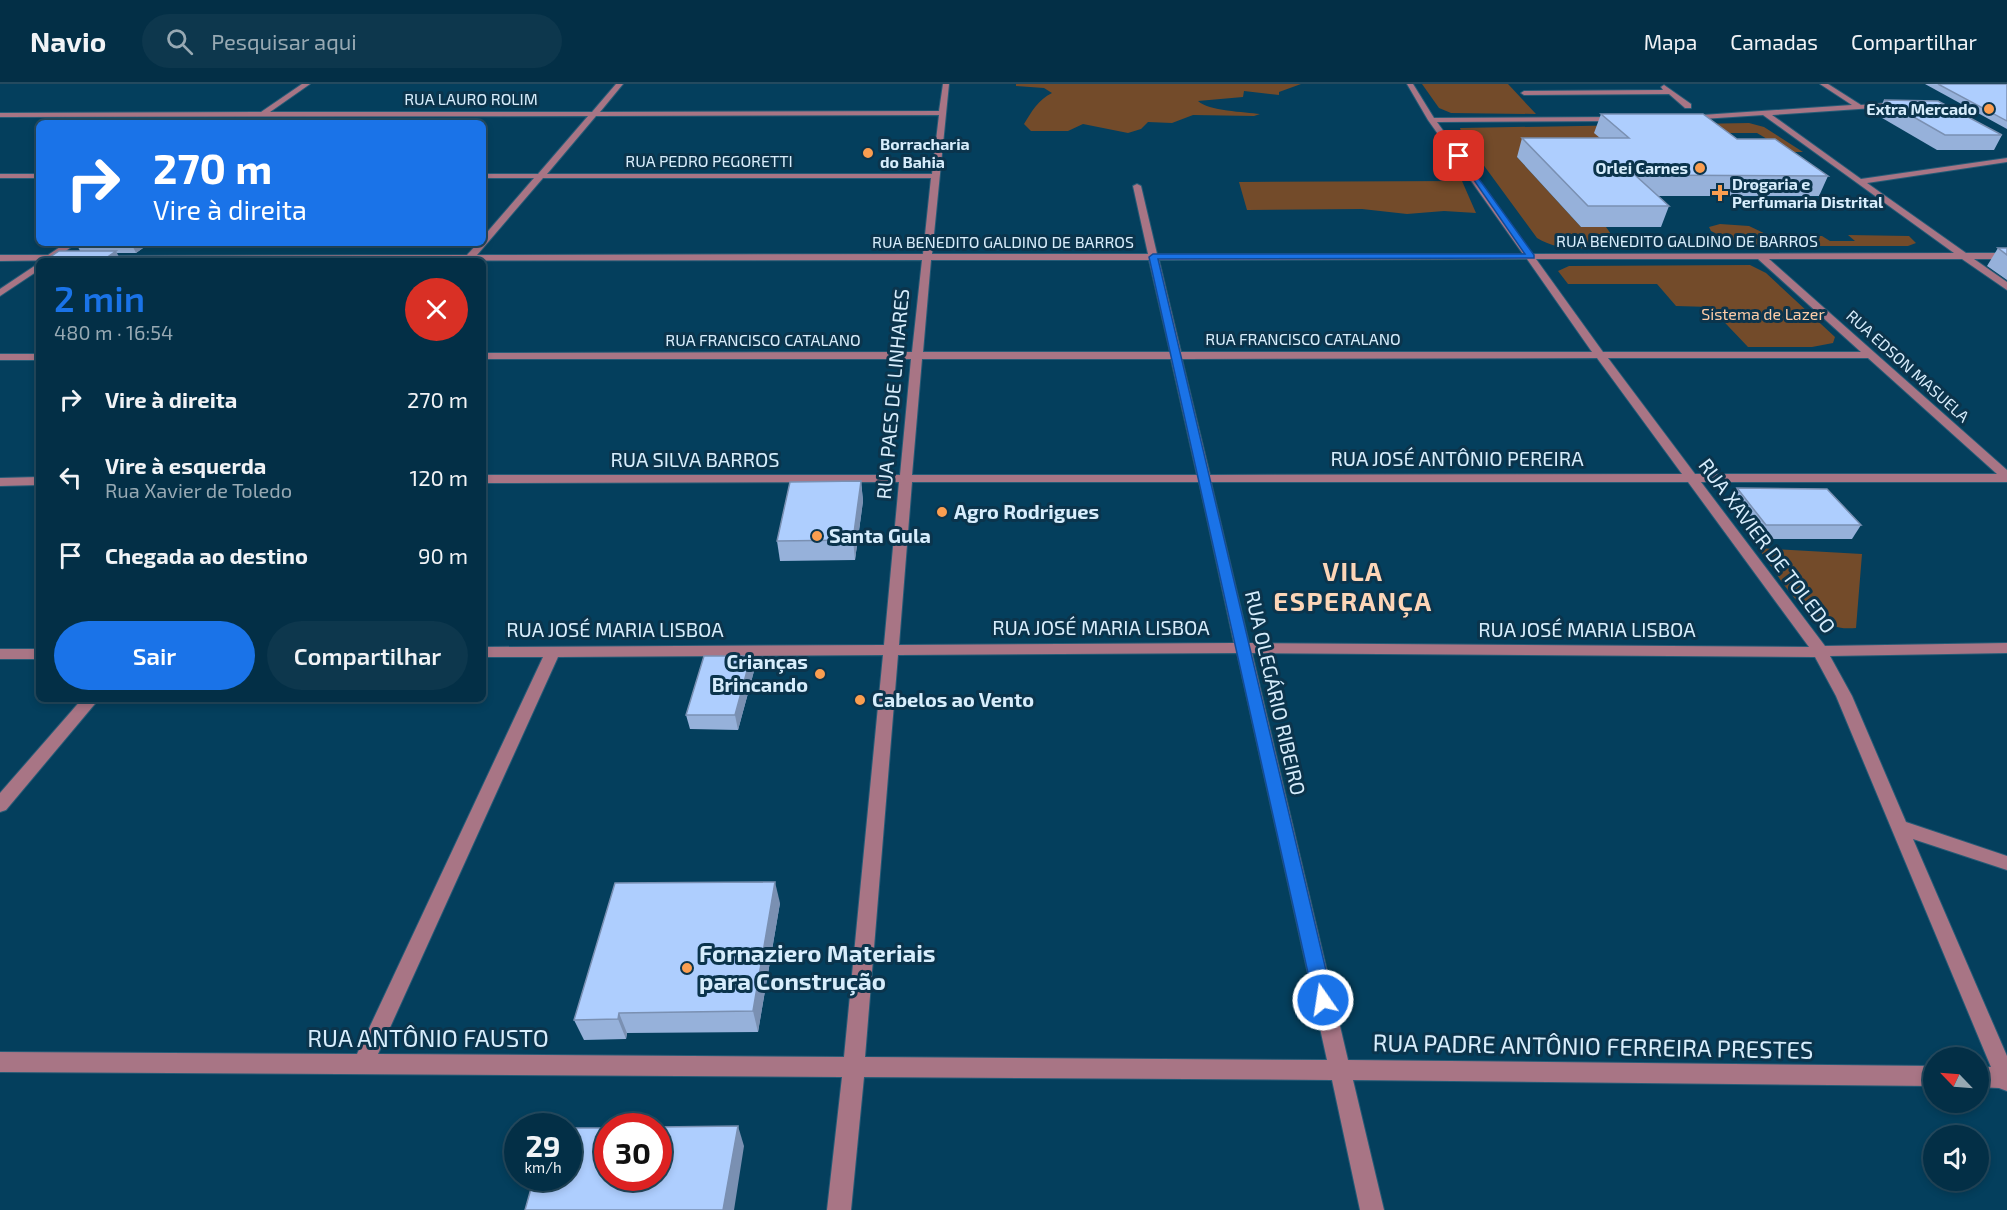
<!DOCTYPE html>
<html lang="pt">
<head>
<meta charset="utf-8">
<style>
  :root { --surface:#032f46; --page:#0d374d; --text:#f1f3f6; --muted:#97a9b3; --line:#244a5f; --accent:#1a73e8 }
  body { margin:0; font-family:"Exo 2",sans-serif; background:var(--page); color:var(--text); height:100vh; display:flex; flex-direction:column; font-size:22px; white-space:nowrap }
  * { box-sizing:border-box; margin:0 }
  p { font-size:20px; color:var(--muted) }
  .icon { flex:none; width:33px; height:33px; fill:none; stroke:currentColor; stroke-width:2; stroke-linecap:round; stroke-linejoin:round }
  .map { position:relative; flex:1; overflow:hidden }
  .sheet { position:absolute; left:36px; top:174px; width:450px; height:444px; display:flex; flex-direction:column; background:var(--surface); border-radius:9px; box-shadow:0 3px 9px #0003,0 0 0 2px var(--line) }
  .sheet>* { flex:none }
  .hud { position:absolute; left:36px; top:36px; width:450px; height:126px; border-radius:9px; box-shadow:0 3px 9px #0003,0 0 0 2px var(--line); background:#1a73e8; color:#fff; overflow:hidden }
  .needle { width:39px; rotate:295deg }
  .buttons { position:absolute; left:1923px; top:963px; display:grid; gap:12px }
  .buttons a { display:grid; place-items:center; width:66px; height:66px; border-radius:50%; background:var(--surface); box-shadow:0 3px 9px #0003,0 0 0 2px var(--line); font-size:30px }
  .speed { position:absolute; left:504px; top:1029px; display:flex; gap:12px; font-size:30px; font-weight:700; text-align:center }
  .speed>* { display:grid; place-content:center; width:78px; height:78px; border-radius:50%; background:var(--surface); box-shadow:0 3px 9px #0003,0 0 0 2px var(--line); line-height:1 }
  .speed small { font-size:15px; font-weight:400 }
  .speed .limit { border:9px solid #d22; background:#fff; color:#111 }
  .pin { position:absolute; display:grid; place-items:center; width:51px; height:51px; color:#fff; margin:-26px; border-radius:12px; box-shadow:0 3px 9px #0006 }
  .me { position:absolute; width:66px; margin:-33px; rotate:347deg; stroke-linejoin:round; filter:drop-shadow(0 0 4px #0008) }
  .turn { display:flex; align-items:center; gap:21px; height:126px; padding:0 18px; font-size:27px }
  .turn .icon { width:78px; height:78px; stroke-width:2.5 }
  .turn b { display:block; font-size:42px; line-height:51px }
  .round { display:grid; place-items:center; flex:none; width:63px; height:63px; border-radius:32px; background:var(--page) }
  .head { display:flex; align-items:center; justify-content:space-between; height:102px; padding:0 18px }
  h1 { font-size:36px; font-weight:600; line-height:45px; color:var(--accent) }
  .cta { display:flex; gap:12px; margin-top:auto; padding:12px 18px }
  .cta a { flex:1; height:69px; border-radius:36px; background:var(--accent); color:#fff; font-size:24px; font-weight:600; line-height:69px; text-align:center }
  .cta a+a { background:var(--page); color:var(--text) }
  ul { padding:0; list-style:none }
  li { display:flex; align-items:center; gap:18px; height:78px; padding:0 18px }
  li div { flex:1 }
  li b { display:block; font-size:22px }
  li em { font-style:normal }
  header { display:flex; align-items:center; gap:36px; box-sizing:border-box; height:84px; padding:0 30px; background:var(--surface); border-bottom:2px solid var(--line) }
  header strong { font-size:28px }
  nav { display:flex; gap:33px; margin-inline-start:auto; font-size:21px }
  .search { width:420px; height:54px; background:var(--page); display:flex; align-items:center; gap:15px; box-sizing:border-box; padding:0 21px; border-radius:33px; color:var(--muted); font-size:22px }
  .map>svg:first-child { display:block }
</style>
</head>
<body>
<header>
<strong>Navio</strong>
<div class="search"><svg class="icon" aria-label="search" viewBox="0 0 24 24"><circle cx="10" cy="10" r="6"/><path d="M15 15l6 6"/></svg>Pesquisar aqui</div>
<nav><a>Mapa</a><a>Camadas</a><a>Compartilhar</a></nav>
</header>
<div class="map">
<svg width="2007" height="1126" viewBox="0 0 2007 1126">
  <rect width="100%" height="100%" fill="#043f5d"/>
  <!-- green -->
  <g fill="#734b2a">
    <path d="M1016 0H1301L1279 8V11L1244 7 1243 13 1198 17C1208 27 1245 28 1260 30L1254 32 1193 31 1172 39 1148 38 1141 45 1128 49 1083 40 1068 47H1031L1024 40C1032 27 1038 16 1052 9L1044 4 1016 2Z"/>
    <path d="M1422 0H1508L1536 30 1451 29 1439 24Z"/>
    <path d="M1749 39 1764 43 1803 68H1789L1757 49H1595L1622 73H1517L1581 143H1606L1620 163C1593 163 1560 169 1537 154L1463 53 1460 44Z"/>
    <path d="M1462 97 1476 129 1444 127 1407 130 1362 125 1247 126 1239 98Z"/>
    <path d="M1720 140 1749 142 1768 151 1822 152 1830 157H1855L1848 151 1909 152 1916 159 1908 162H1741L1711 147 1709 143Z"/>
    <path d="M1750 181 1766 189 1835 253 1833 259 1812 263H1748L1710 223 1676 222 1657 200H1568L1558 187 1569 182Z"/>
    <path d="M1758 464 1862 470 1856 544C1808 549 1783 497 1758 464Z"/>
  </g>
  <g fill="none" stroke-linecap="round" stroke-linejoin="round">
    <!-- minor casing -->
    <g stroke="#265b76" stroke-width="2">
      <g id="minor">
        <path d="M302 0H310L270 28H592L616 0H623L600 28 939 27 943 0H949L932 170H1148L1133 102 1137 100 1141 102 1157 170H1523L1428 36 1407 0H1413L1434 34 1621 33 1618 37 1437 38 1532 170 1954 169 1763 31 1687 36 1683 34 1687 32 1852 21 1820 0H1828L1861 21 1903 18 1907 20 1903 22 1772 31 1861 95 2007 74V78L1867 99 1966 169H2007V175H1974L2007 198V206L1962 175H1769L2007 386V398H1701L1825 562 2007 559V569L1830 572 1852 612 1906 738 2007 772V786L1913 755 2007 972V1007L1999 1004 1978 1003V983H1991L1836 612 1815 573 1252 569 1348 976 1934 982V1002L1353 996 1384 1126H1360L1332 996 864 993 851 1126H827L842 993 0 988V968L357 970 543 573H483V563L884 561 899 398 483 399V391H900L911 275H483V269L912 268 922 176 99 177 94 174 96 172 467 171 478 159H483V153L534 94H483V90H538L588 32 0 33V29L261 28ZM939 31 932 90H547L596 32ZM543 94H931L923 170 477 171ZM1527 175 1592 268H1181L1159 176ZM1536 175H1758L1861 268H1603ZM931 176H1149L1170 268H923ZM1597 274 1682 390 1210 391 1182 275ZM1608 274H1868L1997 390H1695ZM922 275H1171L1197 391H912ZM912 398H1199L1234 559 899 561ZM1211 398H1688L1809 563 1249 559ZM1237 569 1327 976 865 973 898 571ZM883 571 844 973 378 970 558 573Z"/>
        <path d="M1664 1 1691 20V24H1685L1669 10 1524 11 1521 9 1524 7 1663 6 1661 3Z"/>
        <rect x="0" y="90" width="39" height="4"/>
        <path d="M66 159H77L60 171 72 172V176L0 177V171H48Z"/>
        <path d="M39 179V186L0 212V205Z"/>
        <rect x="0" y="270" width="39" height="6"/>
        <path d="M39 393V401L0 402V394Z"/>
        <rect x="0" y="565" width="39" height="10"/>
        <path d="M82 615H99L6 726 0 728V709Z"/>
      </g>
    </g>
    <!-- minor -->
    <use href="#minor" fill="#a87585" fill-rule="evenodd"/>
  </g>
  <!-- wall -->
  <g fill="#96b1da">
    <path d="M1925 0H2007V45Z"/>
    <path d="M1884 16 2002 51 1994 66H1937L1877 31Z"/>
    <path d="M1601 30 1737 55 1828 92 1819 112H1658L1669 122 1661 143H1581L1517 73 1522 54H1600L1594 49Z"/>
    <path d="M76 159H150L136 169H116L121 177H44L80 167Z"/>
    <path d="M1998 164H2007V196L1987 182Z"/>
    <path d="M861 397 863 417 855 476 780 477 777 457Z"/>
    <path d="M1737 404 1861 441 1852 455H1759L1729 418Z"/>
    <path d="M751 572 754 587 738 646 690 645 686 631Z"/>
    <path d="M780 819 758 948 627 949 626 955 584 956 574 936Z"/>
  </g>
  <!-- shaded-wall -->
  <g fill="#7a90b2">
    <path d="M131 159H150L136 169Z"/>
    <path d="M116 167 121 177H102Z"/>
    <path d="M861 397 863 417 855 476 853 456Z"/>
    <path d="M751 572 754 587 738 646 735 631Z"/>
    <path d="M775 798 780 819 758 948 753 927Z"/>
    <path d="M619 929 627 949 626 955 618 935Z"/>
    <path d="M738 1042 744 1062 734 1126H723Z"/>
  </g>
  <!-- building -->
  <g fill="#aecefe" stroke="#7a90b2" stroke-width="1.5">
    <path d="M1938 0H2007V37Z"/>
    <path d="M1884 16 1938 17 2002 51H1945Z"/>
    <path d="M1601 30H1703L1737 55H1775L1828 92 1635 91 1669 122H1588L1522 54H1629Z"/>
    <path d="M1998 164H2007V171Z"/>
    <path d="M59 167H116L102 177H44Z"/>
    <path d="M861 397 853 456 777 457 790 398Z"/>
    <path d="M1737 404 1827 405 1861 441H1766Z"/>
    <path d="M704 572H751L735 631H686Z"/>
    <path d="M775 798 753 927 619 929 618 935 574 936 615 799Z"/>
    <path d="M738 1042 723 1126H525L534 1094H568V1044H608V1094H658V1043Z"/>
  </g>
  <!-- route -->
  <path fill="#1a73e8" stroke="#114b97" stroke-width="1.5" d="M1456 70H1461L1534 171V174L1158 175 1333 916 1330 922 1323 924 1317 922 1314 916 1149 173 1153 170H1525Z"/>
  <!-- markers -->
  <g fill="#fb9e50" stroke="#0b344c" stroke-width="2">
    <circle cx="1989" cy="25" r="6"/>
    <circle cx="868" cy="69" r="6"/>
    <circle cx="1700" cy="84" r="6"/>
    <path d="M1717 100h6v6h6v6h-6v6h-6v-6h-6v-6h6z"/>
    <circle cx="942" cy="428" r="6"/>
    <circle cx="817" cy="452" r="6"/>
    <circle cx="820" cy="590" r="6"/>
    <circle cx="860" cy="616" r="6"/>
    <circle cx="687" cy="884" r="6"/>
  </g>
  <g text-anchor="middle" stroke-width="6" stroke-linejoin="round" paint-order="stroke">
    <!-- far-street labels -->
    <g font-size="16" fill="#d7edfc" stroke="#0b344c">
      <text x="471" y="21">RUA LAURO ROLIM</text>
      <text x="709" y="83">RUA PEDRO PEGORETTI</text>
      <text x="1687" y="163">RUA BENEDITO GALDINO DE BARROS</text>
      <text x="1003" y="164">RUA BENEDITO GALDINO DE BARROS</text>
      <text x="1303" y="261">RUA FRANCISCO CATALANO</text>
      <text x="763" y="262">RUA FRANCISCO CATALANO</text>
      <text transform="translate(1908 282) rotate(42)" y="6">RUA EDSON MASUELA</text>
    </g>
    <!-- far-poi labels -->
    <g font-size="16" font-weight="bold" fill="#d7edfc" stroke="#0b344c" text-anchor="end">
      <text x="1977" y="31">Extra Mercado</text>
      <text x="880" y="66" text-anchor="start">Borracharia<tspan x="880" dy="18">do Bahia</tspan></text>
      <text x="1688" y="90">Orlei Carnes</text>
      <text x="1732" y="106" text-anchor="start">Drogaria e<tspan x="1732" dy="18">Perfumaria Distrital</tspan></text>
    </g>
    <!-- far-park labels -->
    <g font-size="16" fill="#fdcca8" stroke="#0b344c">
      <text x="1763" y="236">Sistema de Lazer</text>
    </g>
    <!-- street labels -->
    <g font-size="20" fill="#d7edfc" stroke="#0b344c">
      <text transform="translate(893 310) rotate(-85)" y="7">RUA PAES DE LINHARES</text>
      <text x="1457" y="382">RUA JOSÉ ANTÔNIO PEREIRA</text>
      <text x="695" y="383">RUA SILVA BARROS</text>
      <text transform="translate(1767 462) rotate(53)" y="7">RUA XAVIER DE TOLEDO</text>
      <text x="1101" y="551">RUA JOSÉ MARIA LISBOA</text>
      <text x="615" y="553">RUA JOSÉ MARIA LISBOA</text>
      <text x="1587" y="553">RUA JOSÉ MARIA LISBOA</text>
      <text transform="translate(1275 609) rotate(77)" y="7">RUA OLEGÁRIO RIBEIRO</text>
    </g>
    <!-- poi labels -->
    <g font-size="20" font-weight="bold" fill="#d7edfc" stroke="#0b344c" text-anchor="start">
      <text x="954" y="435">Agro Rodrigues</text>
      <text x="829" y="459">Santa Gula</text>
      <text x="808" y="585" text-anchor="end">Crianças<tspan x="808" dy="23">Brincando</tspan></text>
      <text x="872" y="623">Cabelos ao Vento</text>
    </g>
    <!-- near-poi labels -->
    <g font-size="24" font-weight="bold" fill="#d7edfc" stroke="#0b344c" text-anchor="start">
      <text x="699" y="878">Fornaziero Materiais<tspan x="699" dy="28">para Construção</tspan></text>
    </g>
    <!-- near-street labels -->
    <g font-size="24" fill="#d7edfc" stroke="#0b344c">
      <text x="428" y="963">RUA ANTÔNIO FAUSTO</text>
      <text transform="translate(1593 963) rotate(1)" y="8">RUA PADRE ANTÔNIO FERREIRA PRESTES</text>
    </g>
    <!-- district labels -->
    <g font-size="26" font-weight="bold" letter-spacing="1.5" fill="#fdd5b7" stroke="#0b344c">
      <text x="1353" y="497">VILA<tspan x="1353" dy="30">ESPERANÇA</tspan></text>
    </g>
  </g>
</svg>
<div class="buttons">
<a><svg class="needle" viewBox="-14 -14 28 28"><path d="M0-13l5 13h-10z" fill="#e53935"/><path d="M0 13l5-13h-10z" fill="#97a9b3"/></svg></a>
<a><svg class="icon" aria-label="sound" viewBox="0 0 24 24"><path d="M4 9h4l5-4v14l-5-4H4zM17 9q2 3 0 6"/></svg></a>
</div>
<div class="speed"><div>29<small>km/h</small></div><div class="limit">30</div></div>
<div class="pin" style="left:1459px;top:72px;background:#d93025"><svg class="icon" aria-label="arrive" viewBox="0 0 24 24"><path d="M6 21V4h12l-3 4 3 4H6"/></svg></div>
<svg class="me" style="left:1323px;top:916px" viewBox="-20 -20 40 40"><circle r="17" fill="#1a73e8" stroke="#fff" stroke-width="3"/><path d="M0-11L8 9 0 5-8 9z" fill="#fff"/></svg>
<div class="hud">
<div class="turn"><svg class="icon" aria-label="right" viewBox="0 0 24 24"><path d="M7 20v-9h11M14 6l5 5-5 5"/></svg><div><b>270 m</b>Vire à direita</div></div>
</div>
<section class="sheet">
<div class="head"><div><h1>2 min</h1><p>480 m · 16:54</p></div><a class="round" style="background:#d93025;color:#fff"><svg class="icon" aria-label="close" viewBox="0 0 24 24"><path d="M6 6l12 12M18 6L6 18"/></svg></a></div>
<ul>
<li><svg class="icon" aria-label="right" viewBox="0 0 24 24"><path d="M7 20v-9h11M14 6l5 5-5 5"/></svg><div><b>Vire à direita</b></div><em>270 m</em></li>
<li><svg class="icon" aria-label="left" viewBox="0 0 24 24"><path d="M17 20v-9H6M10 6l-5 5 5 5"/></svg><div><b>Vire à esquerda</b><p>Rua Xavier de Toledo</p></div><em>120 m</em></li>
<li><svg class="icon" aria-label="arrive" viewBox="0 0 24 24"><path d="M6 21V4h12l-3 4 3 4H6"/></svg><div><b>Chegada ao destino</b></div><em>90 m</em></li>
</ul>
<div class="cta"><a>Sair</a><a>Compartilhar</a></div>
</section>
</div>
</body>
</html>
